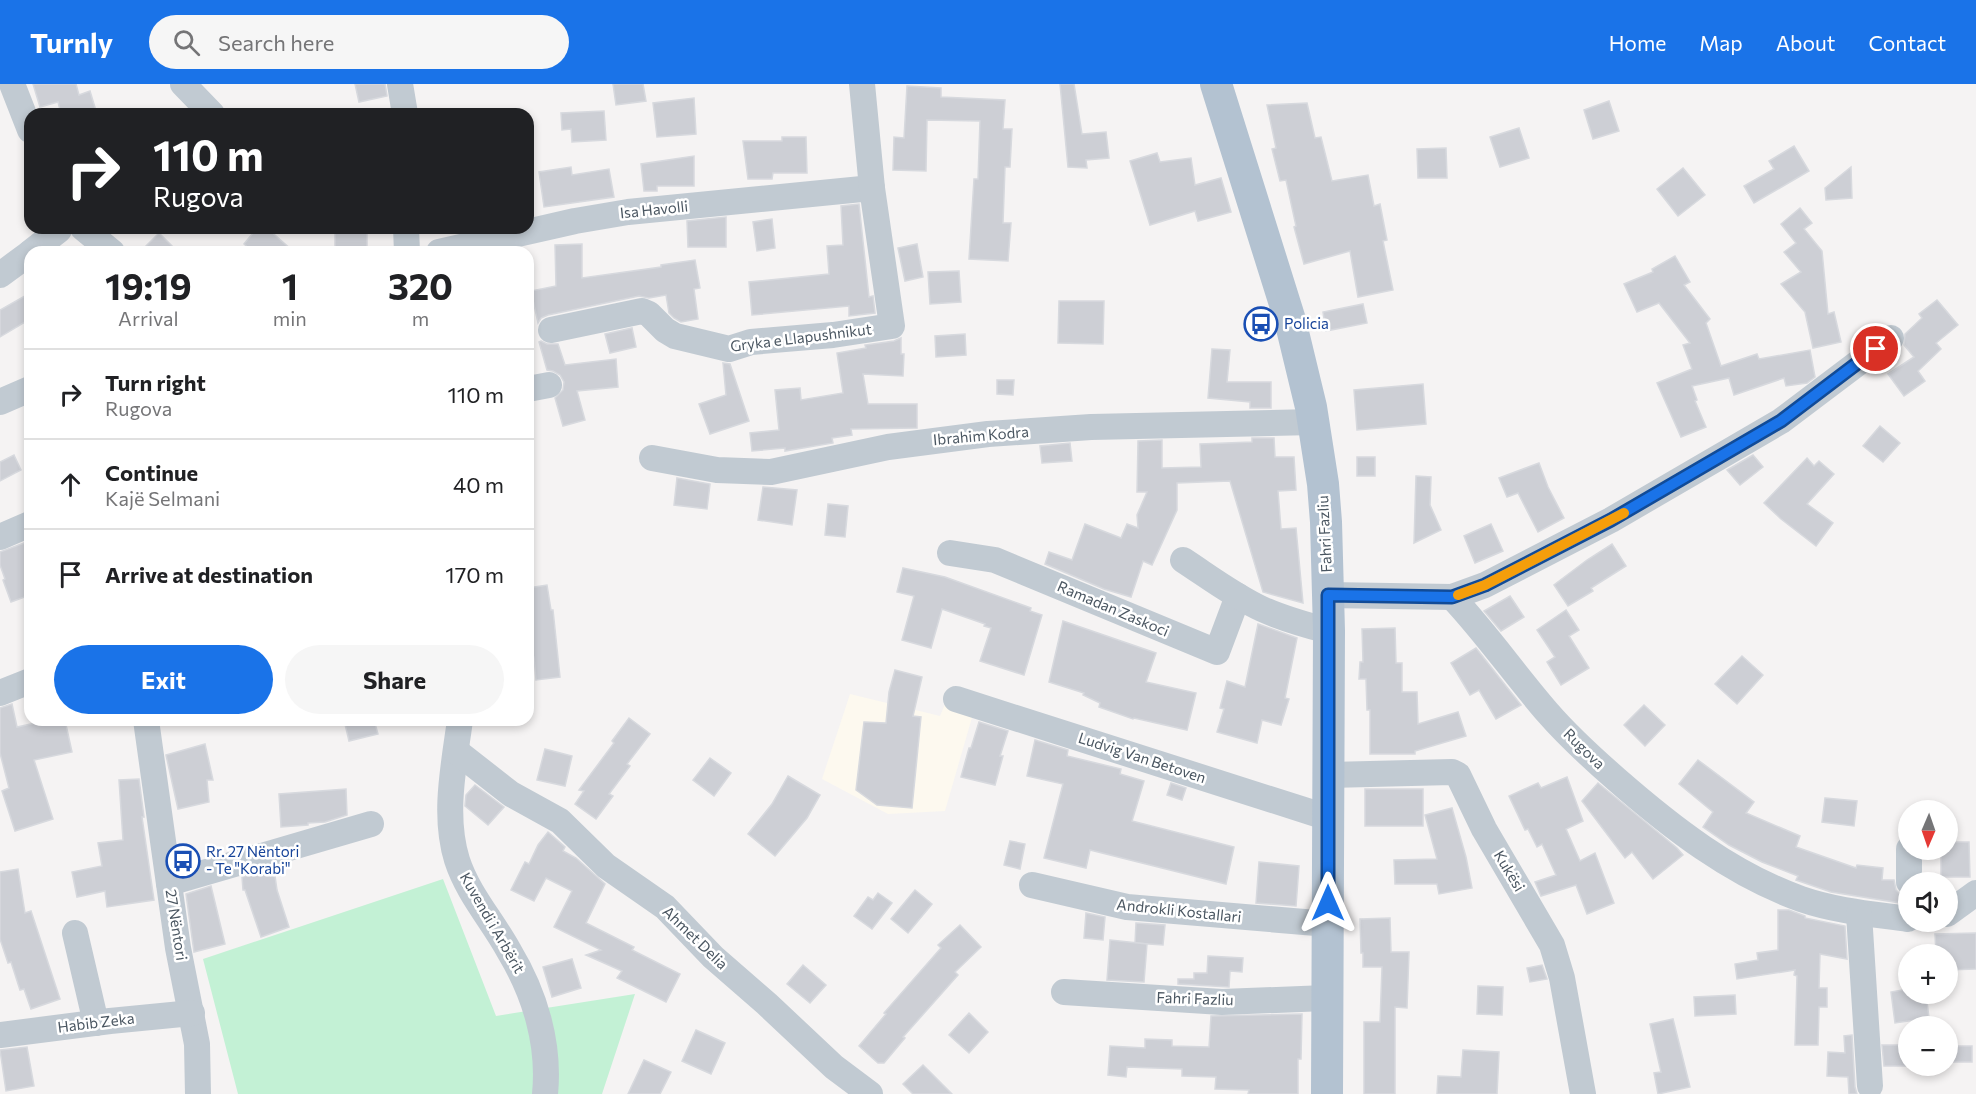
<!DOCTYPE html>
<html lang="en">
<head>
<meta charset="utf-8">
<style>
  :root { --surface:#fff; --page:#f6f6f6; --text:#202124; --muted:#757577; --line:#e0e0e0; --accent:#1a73e8 }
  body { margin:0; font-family:Commissioner,sans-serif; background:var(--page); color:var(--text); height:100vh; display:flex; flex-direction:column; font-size:22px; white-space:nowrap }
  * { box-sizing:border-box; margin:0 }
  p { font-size:20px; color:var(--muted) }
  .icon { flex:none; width:33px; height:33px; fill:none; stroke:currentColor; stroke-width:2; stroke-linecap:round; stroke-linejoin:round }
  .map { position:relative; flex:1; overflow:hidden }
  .side { position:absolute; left:24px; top:162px; width:510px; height:480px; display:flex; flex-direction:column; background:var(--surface); border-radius:18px; box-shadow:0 3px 9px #0003 }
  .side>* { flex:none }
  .banner { position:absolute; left:24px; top:24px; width:510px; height:126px; border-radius:18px; box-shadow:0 3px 9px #0003; background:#202124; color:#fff; overflow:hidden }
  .needle { width:39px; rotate:182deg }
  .controls { position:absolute; left:1898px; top:716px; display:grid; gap:12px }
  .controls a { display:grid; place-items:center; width:60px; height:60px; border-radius:50%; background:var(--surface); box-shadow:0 3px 9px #0003; font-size:30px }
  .pin { position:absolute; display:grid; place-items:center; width:51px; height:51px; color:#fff; margin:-26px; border:3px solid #fff; border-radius:50%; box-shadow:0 2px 6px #0007 }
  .me { position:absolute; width:66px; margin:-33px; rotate:0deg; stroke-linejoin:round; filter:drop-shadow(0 0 4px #0008) }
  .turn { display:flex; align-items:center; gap:21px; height:126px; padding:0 30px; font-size:27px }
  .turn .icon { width:78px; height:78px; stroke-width:2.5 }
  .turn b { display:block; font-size:42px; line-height:51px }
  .eta { display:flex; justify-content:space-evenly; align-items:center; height:102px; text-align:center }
  .eta b { font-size:36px; font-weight:700; line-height:42px }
  .cta { display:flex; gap:12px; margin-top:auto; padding:12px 30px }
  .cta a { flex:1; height:69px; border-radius:36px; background:var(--accent); color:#fff; font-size:24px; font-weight:700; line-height:69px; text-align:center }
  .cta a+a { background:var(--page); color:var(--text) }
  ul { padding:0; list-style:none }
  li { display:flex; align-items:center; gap:18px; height:90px; padding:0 30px; border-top:2px solid var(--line) }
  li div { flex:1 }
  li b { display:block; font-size:22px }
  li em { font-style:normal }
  header { display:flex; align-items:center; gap:36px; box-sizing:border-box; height:84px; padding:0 30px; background:var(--accent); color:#fff }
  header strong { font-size:28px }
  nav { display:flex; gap:33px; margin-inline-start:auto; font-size:21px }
  .search { width:420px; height:54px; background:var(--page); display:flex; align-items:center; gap:15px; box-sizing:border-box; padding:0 21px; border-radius:33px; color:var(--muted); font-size:22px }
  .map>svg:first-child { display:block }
</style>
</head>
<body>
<header>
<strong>Turnly</strong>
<div class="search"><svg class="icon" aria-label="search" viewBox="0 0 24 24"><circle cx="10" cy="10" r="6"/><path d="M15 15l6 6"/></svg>Search here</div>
<nav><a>Home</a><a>Map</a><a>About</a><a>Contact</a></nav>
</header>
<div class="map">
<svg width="1976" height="1010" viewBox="0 0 1976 1010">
  <rect width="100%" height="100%" fill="#f5f3f3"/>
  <!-- commercial -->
  <path fill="#fdf9ef" d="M850 610 940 632 945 620 973 630 945 727 888 730 822 695Z"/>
  <!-- green -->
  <path fill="#c3f1d5" d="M443 795 496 932 635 910 602 1010H238L203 875Z"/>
  <!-- building -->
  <g fill="#cdcfd5" stroke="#d7d9de" stroke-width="1.5">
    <path d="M33 0H76L79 11 90 7 97 30H61L58 18 40 23Z"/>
    <path d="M355 0H385L387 12 359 18Z"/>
    <path d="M613 0H643L646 17 616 21Z"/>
    <path d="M1060 0H1074L1082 50 1106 48 1109 74 1086 76 1087 84 1068 83Z"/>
    <path d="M907 2 941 4V13L1005 16 1003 45H1012L1010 83H1005L1003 139H1011L1008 177 969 175 974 95H978L980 37 927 36 926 87 893 86 894 53 904 54Z"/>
    <path d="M694 14 696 50 657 53 653 19Z"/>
    <path d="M1609 17 1619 47 1593 55 1584 26Z"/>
    <path d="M1307 19 1315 54 1321 53 1332 97 1368 91 1374 122 1380 120 1387 156 1383 157 1393 206 1358 213 1350 167 1304 180 1294 143 1296 142 1286 96 1280 97 1272 65 1276 64 1267 21Z"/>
    <path d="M604 27 606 56 572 58 571 45 562 46 561 29Z"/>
    <path d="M1519 44 1529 74 1500 83 1490 53Z"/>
    <path d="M782 53H806L807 89H773L772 95H748L743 57H782Z"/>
    <path d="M1794 62 1809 87 1754 119 1744 102 1774 85 1769 77Z"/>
    <path d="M1446 64 1447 94H1418L1417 65Z"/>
    <path d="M1157 69 1160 78 1191 74 1195 101 1221 94 1231 128 1198 137 1195 127 1150 141 1130 77Z"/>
    <path d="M694 72V102H657V107H644L641 80Z"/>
    <path d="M571 83 572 91 609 85 614 113 544 123 539 88Z"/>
    <path d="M1851 83 1852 114 1826 116 1825 104Z"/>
    <path d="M1683 84 1705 111 1678 132 1657 105Z"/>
    <path d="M859 120 869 213 873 212 875 229 849 232V222L752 231 749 198 829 190 827 162 843 161 841 122Z"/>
    <path d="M1800 124 1812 139 1804 145 1822 167 1828 230 1834 228 1841 258 1813 264 1805 228 1781 200 1801 188 1784 168 1796 159 1781 140Z"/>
    <path d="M726 133V163H688L687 137Z"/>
    <path d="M772 135 775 164 757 167 753 138Z"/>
    <path d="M257 144H267L294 168H253L244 160Z"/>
    <path d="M159 149 178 168H140Z"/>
    <rect x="335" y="149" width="32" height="19"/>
    <path d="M582 160V194L661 183V181L695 176 700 204 694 205 698 235 681 238 674 234 669 229 666 211 649 214 639 212 548 231 541 234 538 239 531 207 556 202 555 161Z"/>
    <path d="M917 160 923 193 905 197 898 164Z"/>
    <path d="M1675 172 1690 198 1684 201 1710 235 1706 239 1721 282 1757 270 1759 275 1810 266 1815 293 1807 299 1786 302 1784 294 1734 311 1729 294 1692 302 1697 316 1695 317 1706 343 1681 353 1657 299 1692 285 1683 261 1690 259 1659 219 1637 228 1624 200 1653 188 1652 185Z"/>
    <path d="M959 187 961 218 930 220 928 188Z"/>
    <path d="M30 209V235L0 253V226Z"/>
    <path d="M1937 216 1958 241 1936 259 1941 265 1918 287 1925 297 1904 312 1888 290 1914 273 1904 261 1905 250 1922 234 1919 230Z"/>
    <path d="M1059 217H1104L1103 260 1058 259Z"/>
    <path d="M1363 220 1367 239 1326 247 1323 228Z"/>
    <path d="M632 244 636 263 610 269 605 250Z"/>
    <path d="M965 250 966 271 936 273 935 252Z"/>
    <path d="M901 254V270H904L903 292 863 290 868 320H917V344L851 345 852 351 832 354 833 359 785 367V364L752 367 750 349 779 346 775 306 800 304 801 316 843 309 837 269 866 264 865 261 894 257Z"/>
    <path d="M541 257 547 260H558L565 281 616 275 618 303 577 307 585 336 563 342 555 314 563 306 564 298 560 291 553 287 547 286 539 258Z"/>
    <path d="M1212 265 1230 266 1227 298H1271V324H1250V318L1208 314Z"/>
    <path d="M723 279 730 280 749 337 710 350 699 320 726 311Z"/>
    <path d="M997 296H1014L1013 311 997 310Z"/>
    <path d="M1423 300 1426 340 1357 346 1354 306Z"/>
    <path d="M1880 342 1900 359 1883 378 1863 362Z"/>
    <path d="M1252 354H1274L1275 373H1294L1296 406 1278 407 1281 445 1296 444 1303 519 1263 508 1230 397 1177 399V426L1152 481 1143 477 1131 513 1104 505 1045 480 1049 468 1072 476 1085 440 1121 454 1127 440 1138 444 1137 431 1147 408H1137L1138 357 1162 356V384L1201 383 1200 360 1252 358Z"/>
    <path d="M1070 359 1072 377 1042 379 1040 362Z"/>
    <path d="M14 371 21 386 0 397V378Z"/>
    <path d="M1753 371 1763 383 1740 401 1727 386Z"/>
    <rect x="1357" y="373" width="18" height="19"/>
    <path d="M1807 374 1814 382 1819 377 1834 390 1807 420 1833 439 1816 462 1781 435 1764 419Z"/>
    <path d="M1539 379 1548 403 1564 434 1538 448 1518 409 1507 413 1499 394Z"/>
    <path d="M1416 392 1431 393 1430 421 1441 446 1414 459Z"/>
    <path d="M677 394 710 400 707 425 674 421Z"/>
    <path d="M763 403 797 406 792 441 758 436Z"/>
    <path d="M828 420 848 422 845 453 825 451Z"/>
    <path d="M1491 440 1503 467 1475 479 1464 452Z"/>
    <path d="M24 459 30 473V511L11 518 3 496 5 495 0 481V468Z"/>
    <path d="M1612 460 1626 482 1591 504 1593 507 1568 522 1554 501 1587 476Z"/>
    <path d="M903 484 945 493 1031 524 1030 527 1042 531 1024 591 980 577 991 544 984 542 985 540 942 525 931 564 902 556 914 512 897 508Z"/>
    <path d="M547 501 551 526H553L560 593 536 596 534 574 528 554V504Z"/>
    <path d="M1510 512 1524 533 1501 547 1484 527Z"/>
    <path d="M1566 526 1579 546 1569 552 1589 584 1561 601 1547 578 1555 573 1537 546Z"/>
    <path d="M1063 537 1156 569 1146 598 1196 609 1187 646 1134 634 1133 635 1099 623 1100 619 1083 611 1084 609 1049 598Z"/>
    <path d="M1258 540 1297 554 1285 614 1289 615 1281 641 1262 636 1257 659 1217 648 1224 625 1220 624 1227 597 1245 603Z"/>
    <path d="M1395 544 1396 579H1402V608H1417L1418 640 1458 628 1466 652 1415 667V670H1370V626H1367L1366 595H1359L1360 578H1363L1362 545Z"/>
    <path d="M1476 564 1521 621 1496 635 1479 606 1470 611 1451 579Z"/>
    <path d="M1742 572 1763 591 1737 620 1715 600Z"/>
    <path d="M895 586 922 593 913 632 921 633 912 724 877 721 856 706 864 638 886 639 889 608Z"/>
    <path d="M12 620 17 643 49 636H65L72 668 34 676 53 735 15 747 2 707 9 704 0 669V624Z"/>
    <path d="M1644 621 1665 641 1645 662 1624 641Z"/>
    <path d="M629 634 650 650 627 680 630 682 609 710 613 712 596 735 575 720 584 707 579 706 614 659 612 657Z"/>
    <path d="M344 636H374L378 650 349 657Z"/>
    <path d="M979 638 1008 647 1000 672H1003L995 701 961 693 969 664H971Z"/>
    <path d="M1035 656 1068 666 1067 672 1121 685 1120 690 1144 697 1132 737 1234 763 1226 800 1090 766 1086 784 1044 774 1063 700 1027 692Z"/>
    <path d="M205 660 213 696H207L209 718 178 725 166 671Z"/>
    <path d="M545 665 572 672 565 702 537 696Z"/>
    <path d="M710 674 731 689 714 712 693 696Z"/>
    <path d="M1698 676 1754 718 1746 729 1800 752 1796 763 1856 784 1857 781 1883 784 1882 796H1894L1896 806 1901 811 1907 813V820L1831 808 1796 796 1798 792 1762 778 1729 761 1703 743 1713 728 1679 700Z"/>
    <path d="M788 692 820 711 807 734 775 772 748 750 772 720Z"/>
    <path d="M1567 693 1583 737 1566 745 1580 777 1595 769 1614 819 1587 830 1576 801 1541 812 1535 798 1556 791 1542 760 1537 763 1528 745 1525 746 1509 712 1538 699 1541 704Z"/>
    <path d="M139 695 144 733H142L154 816 107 823 105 807 77 813 72 788 102 782 98 759 123 756 119 696Z"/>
    <path d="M1171 699 1186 704 1182 716 1167 711Z"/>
    <path d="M1598 699 1677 764 1683 771 1653 795 1632 768 1625 774 1582 717Z"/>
    <path d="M475 701 504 723 488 741 465 722 466 711Z"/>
    <path d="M346 705 347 731 325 738 308 739V741L281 743 279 710Z"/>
    <rect x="1365" y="705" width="58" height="37"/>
    <path d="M1825 714 1857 717 1854 742 1822 738Z"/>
    <path d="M1452 724 1466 773 1472 804 1439 810 1437 800H1395L1394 776 1437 775 1425 731Z"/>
    <path d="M548 748 565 763 563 767 576 774 605 800 586 839 634 863 632 866 680 890 666 918 617 894 622 887 586 871 601 866 554 843 572 807 546 794 534 817 511 806 525 778 529 780 538 761Z"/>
    <path d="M1010 757 1025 760 1020 785 1004 781Z"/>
    <path d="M1947 758H1969L1970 793H1941V765H1947Z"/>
    <path d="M1259 778 1299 782 1296 822 1256 819Z"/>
    <path d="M18 785 25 829 31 827 60 915 31 925 24 905 20 906 11 878 8 879 0 855V788Z"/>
    <path d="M270 785H274L277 806 289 843 261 853 245 806H243L242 793Z"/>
    <path d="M211 802 225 860 194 868 186 810Z"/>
    <path d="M915 806 932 820 908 849 891 835Z"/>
    <path d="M878 809 892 819 872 845 854 832 868 813 873 816Z"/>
    <path d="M1778 826H1789L1805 832V834L1845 842 1847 875 1820 870 1819 904H1827V923H1819L1818 961H1795L1797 892 1794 891 1795 886 1737 895 1735 880 1758 876 1757 869 1778 866Z"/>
    <path d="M1086 829 1105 833 1103 856 1084 854Z"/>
    <path d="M1390 834 1391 868H1409L1407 924 1395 923V1010H1364V938H1380L1382 883H1363V869H1361L1360 835Z"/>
    <path d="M1136 839 1165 841 1163 861 1135 859Z"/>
    <path d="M960 841 981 863 955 888 958 891 903 953 905 954 884 979H878L859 962 886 930 884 929 941 864 938 861Z"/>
    <path d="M1976 849V885L1947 886V870H1936L1935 850Z"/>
    <path d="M1110 856 1147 860 1144 898 1107 896Z"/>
    <path d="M1208 872 1243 874 1242 888 1230 887 1229 903 1178 900V895H1194V889H1207Z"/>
    <path d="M572 875 581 904 552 913 543 883Z"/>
    <path d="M803 881 826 901 810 919 787 900Z"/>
    <path d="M1542 881 1547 895 1530 898 1527 884Z"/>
    <path d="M1478 902 1503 903 1502 931 1477 930Z"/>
    <path d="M1908 905V909H1926L1929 934 1895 939 1891 908Z"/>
    <path d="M1735 911 1736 930 1695 932 1694 913Z"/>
    <path d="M969 929 988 948 969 969 949 951Z"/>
    <path d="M1302 930 1301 975H1298V1010H1248L1249 1006 1215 1005 1216 993 1182 992V985L1127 983 1126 993 1108 991 1110 962 1145 964V955L1172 956V962L1209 963 1211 932Z"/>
    <path d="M1673 935 1690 1003 1658 1010 1654 989 1661 988 1650 940Z"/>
    <path d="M696 946 725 959 711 990 682 977Z"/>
    <path d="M1852 951 1855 1003 1857 1010H1849L1848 993 1827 992 1828 968 1845 969 1844 952Z"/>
    <path d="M1882 961H1908V982H1884Z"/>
    <rect x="1947" y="962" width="25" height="16"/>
    <path d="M27 963 34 1002 6 1007 0 966Z"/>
    <path d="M1463 966 1499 968 1497 1010H1437L1438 992 1461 993Z"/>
    <path d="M644 976 671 988 660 1010H628Z"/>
    <path d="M923 981 952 1010H913L903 1000Z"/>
  </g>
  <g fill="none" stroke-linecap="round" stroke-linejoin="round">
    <!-- minor -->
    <g stroke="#c1cad2" stroke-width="26">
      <path d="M12 0 30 46"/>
      <path d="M183 0 212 30"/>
      <path d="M400 0 405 30"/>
      <path d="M83 144 112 168"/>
      <path d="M406 144 407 168"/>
      <path d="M31 168 59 146"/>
      <path d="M439 168 575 137 628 128 872 104"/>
      <path d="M0 191 30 169"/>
      <path d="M551 246 642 227 649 230 665 246 675 252 729 265 751 258 833 251 892 242 872 104 862 0"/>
      <path d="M528 305 549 301"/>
      <path d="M0 318 30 305"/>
      <path d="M652 374 717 386 771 388 888 363 988 350 1091 343 1314 338"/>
      <path d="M0 453 30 440"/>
      <path d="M950 469 995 476 1217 568 1238 512"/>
      <path d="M1183 476C1209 493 1234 512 1262 525 1284 535 1306 541 1329 547"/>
      <path d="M1328 511 1452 513 1485 501 1611 436 1781 337 1891 254"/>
      <path d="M1452 513C1486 549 1515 591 1548 629 1568 652 1592 674 1616 695 1671 743 1731 790 1801 815 1836 827 1872 830 1908 835"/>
      <path d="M0 609 30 597"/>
      <path d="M956 615 1329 734"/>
      <path d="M146 636 178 864 197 960 198 1010"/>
      <path d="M460 636C454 681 443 731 457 776 468 810 492 836 509 867 535 910 550 960 545 1010"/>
      <path d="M456 667 511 710 560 737 606 782 665 823 713 873 767 920 834 983 870 1010"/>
      <path d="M1329 691 1452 688 1458 691 1484 745 1552 861 1562 894 1583 1010"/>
      <path d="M1909 798V765"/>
      <path d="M169 799 371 740"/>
      <path d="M1032 801 1127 823 1328 840"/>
      <path d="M1859 830 1870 1002"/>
      <path d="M1947 830 1976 809"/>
      <path d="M75 849 96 939"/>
      <path d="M1064 908 1222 918 1326 914"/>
      <path d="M0 951 110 937 192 929"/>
    </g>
    <!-- major -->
    <path stroke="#b3c2d1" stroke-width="32" d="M1216 0 1290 236 1311 323 1323 400 1326 438 1329 547 1327 1010"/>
  </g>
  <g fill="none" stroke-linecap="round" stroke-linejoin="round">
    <!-- route casing -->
    <g stroke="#114b97" stroke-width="15">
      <path id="route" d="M1328 819V511L1452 513 1485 501 1611 436 1781 337 1876 265"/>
    </g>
    <!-- route -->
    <use href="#route" stroke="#1a73e8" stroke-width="10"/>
    <!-- slow -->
    <path stroke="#f59e0b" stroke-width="10" d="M1458 511 1485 501 1624 429"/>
  </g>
  <!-- icons -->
  <defs>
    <g id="bus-ring" transform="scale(1.725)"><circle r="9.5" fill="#fff" stroke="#1a4fb4" stroke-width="1.5"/><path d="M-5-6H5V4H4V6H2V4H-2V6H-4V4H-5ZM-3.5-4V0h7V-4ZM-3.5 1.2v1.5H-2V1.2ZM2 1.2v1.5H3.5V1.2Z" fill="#1a4fb4"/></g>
  </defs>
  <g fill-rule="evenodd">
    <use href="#bus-ring" x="1261" y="240"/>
    <use href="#bus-ring" x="183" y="777"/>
  </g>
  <g text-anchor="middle" stroke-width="5" stroke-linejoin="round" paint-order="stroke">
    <!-- street labels -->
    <g font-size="15" fill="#4a5661" stroke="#fff">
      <text transform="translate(654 126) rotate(-6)" y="5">Isa Havolli</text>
      <text transform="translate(801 254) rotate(-7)" y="5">Gryka e Llapushnikut</text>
      <text transform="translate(981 352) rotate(-5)" y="5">Ibrahim Kodra</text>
      <text transform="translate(1325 450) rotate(-93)" y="5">Fahri Fazliu</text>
      <text transform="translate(1113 525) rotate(23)" y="5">Ramadan Zaskoci</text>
      <text transform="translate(1584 665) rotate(44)" y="5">Rugova</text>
      <text transform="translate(1142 674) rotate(18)" y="5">Ludvig Van Betoven</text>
      <text transform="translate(1509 787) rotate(59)" y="5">Kukësi</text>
      <text transform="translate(1179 827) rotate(6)" y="5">Androkli Kostallari</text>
      <text transform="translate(492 839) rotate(60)" y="5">Kuvendi i Arbërit</text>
      <text transform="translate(176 841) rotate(81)" y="5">27 Nëntori</text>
      <text transform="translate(695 854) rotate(44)" y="5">Ahmet Delia</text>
      <text transform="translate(1195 915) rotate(2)" y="5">Fahri Fazliu</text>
      <text transform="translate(96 939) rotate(-7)" y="5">Habib Zeka</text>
    </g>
    <!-- transit labels -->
    <g font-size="15" fill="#164399" stroke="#fff" text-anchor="start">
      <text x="1284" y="245">Policia</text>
      <text x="206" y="773">Rr. 27 Nëntori<tspan x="206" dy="17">- Te "Korabi"</tspan></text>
    </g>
  </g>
</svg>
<div class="controls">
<a><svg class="needle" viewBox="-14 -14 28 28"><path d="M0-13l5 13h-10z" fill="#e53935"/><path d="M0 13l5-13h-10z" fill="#757577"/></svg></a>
<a><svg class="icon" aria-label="sound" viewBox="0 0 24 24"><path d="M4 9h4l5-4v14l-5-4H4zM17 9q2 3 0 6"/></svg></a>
<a>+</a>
<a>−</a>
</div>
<div class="pin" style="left:1876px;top:265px;background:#d93025"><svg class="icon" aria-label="arrive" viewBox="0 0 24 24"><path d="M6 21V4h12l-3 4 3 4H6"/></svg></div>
<svg class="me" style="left:1328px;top:819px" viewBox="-20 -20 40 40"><path d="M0-17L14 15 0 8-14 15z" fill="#1a73e8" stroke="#fff" stroke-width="4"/></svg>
<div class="banner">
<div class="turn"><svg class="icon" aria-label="right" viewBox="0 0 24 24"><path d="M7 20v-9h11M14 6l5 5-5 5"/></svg><div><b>110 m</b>Rugova</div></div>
</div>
<section class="side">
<div class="eta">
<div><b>19:19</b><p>Arrival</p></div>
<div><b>1</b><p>min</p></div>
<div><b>320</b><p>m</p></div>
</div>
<ul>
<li><svg class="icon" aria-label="right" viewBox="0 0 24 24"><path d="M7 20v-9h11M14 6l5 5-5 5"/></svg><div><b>Turn right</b><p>Rugova</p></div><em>110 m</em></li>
<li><svg class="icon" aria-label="ahead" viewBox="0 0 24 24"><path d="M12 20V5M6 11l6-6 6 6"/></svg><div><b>Continue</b><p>Kajë Selmani</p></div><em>40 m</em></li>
<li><svg class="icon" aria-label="arrive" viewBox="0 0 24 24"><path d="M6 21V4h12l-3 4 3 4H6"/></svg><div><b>Arrive at destination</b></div><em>170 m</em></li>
</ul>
<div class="cta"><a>Exit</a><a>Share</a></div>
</section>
</div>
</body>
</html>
